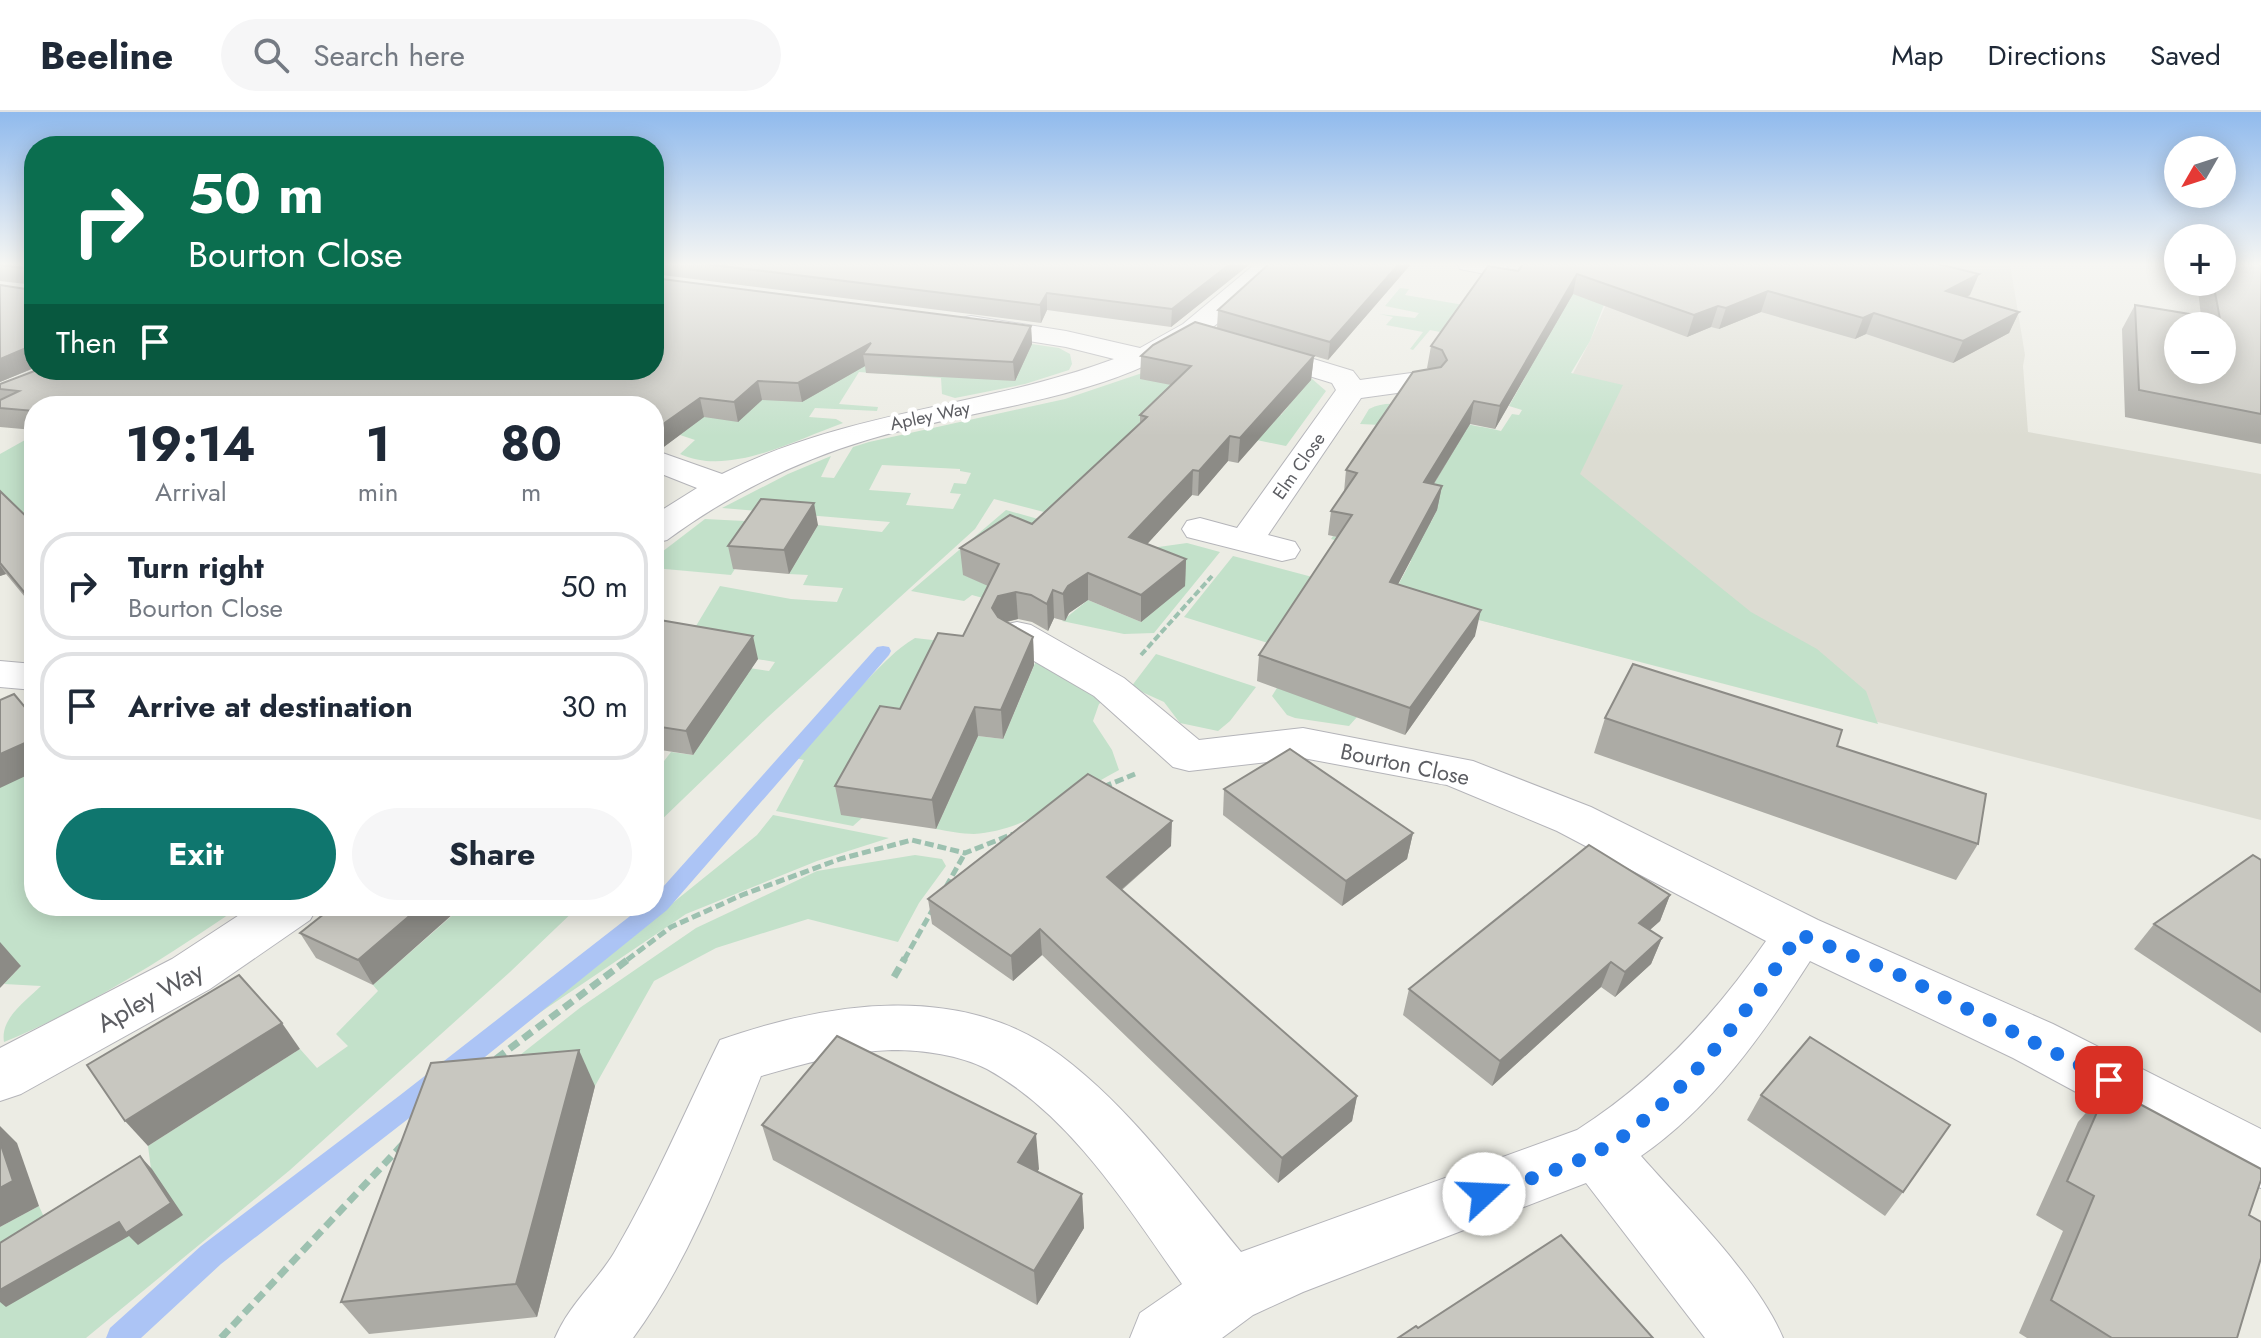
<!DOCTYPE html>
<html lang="en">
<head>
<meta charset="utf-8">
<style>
  :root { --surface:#fff; --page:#f6f6f7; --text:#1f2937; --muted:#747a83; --line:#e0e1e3; --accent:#0f766e }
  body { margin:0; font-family:Jost,sans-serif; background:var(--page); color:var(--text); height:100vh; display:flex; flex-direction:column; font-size:30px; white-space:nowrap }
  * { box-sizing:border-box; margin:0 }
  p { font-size:26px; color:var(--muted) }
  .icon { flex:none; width:44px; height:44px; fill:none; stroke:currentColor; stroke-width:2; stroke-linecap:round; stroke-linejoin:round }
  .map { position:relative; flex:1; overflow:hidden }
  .details { position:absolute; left:24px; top:284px; width:640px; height:520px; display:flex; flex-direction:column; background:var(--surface); border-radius:32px; box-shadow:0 4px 20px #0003 }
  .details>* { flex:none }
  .banner { position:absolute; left:24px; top:24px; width:640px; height:244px; border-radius:32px; box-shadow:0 4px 20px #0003; background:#0b6e4f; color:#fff; overflow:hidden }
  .needle { width:52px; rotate:231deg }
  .fabs { position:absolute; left:2164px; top:24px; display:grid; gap:16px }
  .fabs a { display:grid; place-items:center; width:72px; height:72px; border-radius:50%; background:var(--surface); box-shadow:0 4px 20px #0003; font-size:40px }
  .pin { position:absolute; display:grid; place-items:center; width:68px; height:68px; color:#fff; margin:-34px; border-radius:16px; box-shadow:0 4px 12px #0006 }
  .me { position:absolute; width:88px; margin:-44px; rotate:70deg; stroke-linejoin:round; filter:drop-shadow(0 0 6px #0008) }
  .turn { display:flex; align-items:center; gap:28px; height:168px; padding:0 32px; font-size:36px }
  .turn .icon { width:104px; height:104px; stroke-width:2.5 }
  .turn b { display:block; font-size:56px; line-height:68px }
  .then { display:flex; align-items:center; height:76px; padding:0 32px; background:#0003; gap:16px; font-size:30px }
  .eta { display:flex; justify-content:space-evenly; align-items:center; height:136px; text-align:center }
  .eta b { font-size:48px; font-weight:700; line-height:56px }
  .button { display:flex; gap:16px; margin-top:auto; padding:16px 32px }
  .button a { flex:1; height:92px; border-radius:48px; background:var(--accent); color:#fff; font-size:32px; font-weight:700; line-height:92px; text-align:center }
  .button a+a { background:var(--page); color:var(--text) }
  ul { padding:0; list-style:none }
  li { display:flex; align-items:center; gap:24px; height:108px; margin:0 16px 12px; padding:0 16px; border:4px solid var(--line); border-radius:32px }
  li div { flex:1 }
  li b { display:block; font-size:30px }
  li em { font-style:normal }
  header { display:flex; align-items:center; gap:48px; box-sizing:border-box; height:112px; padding:0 40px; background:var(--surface); border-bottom:2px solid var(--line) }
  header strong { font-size:38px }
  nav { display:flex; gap:44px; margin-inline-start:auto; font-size:28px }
  .search { width:560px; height:72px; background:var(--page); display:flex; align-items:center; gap:20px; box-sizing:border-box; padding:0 28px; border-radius:44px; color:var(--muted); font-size:30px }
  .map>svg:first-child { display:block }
</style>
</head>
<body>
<header>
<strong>Beeline</strong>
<div class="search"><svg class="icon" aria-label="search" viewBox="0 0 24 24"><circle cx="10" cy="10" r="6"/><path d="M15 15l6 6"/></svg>Search here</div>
<nav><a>Map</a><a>Directions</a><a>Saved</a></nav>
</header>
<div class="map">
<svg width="2261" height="1226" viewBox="0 0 2261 1226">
  <rect width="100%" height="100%" fill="#ecece4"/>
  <!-- education -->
  <path fill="#dcdcd2" d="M1624 152H2010L2025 243 2023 254 2028 320 2261 362V708L1448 500 1590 229Z"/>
  <!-- green -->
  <g fill="#c3e1ca" fill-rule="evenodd">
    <path d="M1400 176 1409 177 1405 183 1505 200 1573 181 1605 190 1590 229 1571 261 1623 273 1580 362 1751 500 1817 537 1866 579 1878 612 1410 490 1357 605 1349 614 1295 606 1287 603 1272 584 1280 571 1284 536 1184 505 1233 444 1316 466 1396 477 1411 449 1331 427 1333 424 1392 439 1421 409 1431 410 1437 398 1375 357 1435 370 1465 317 1360 312 1369 297C1397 283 1424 301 1450 308 1467 313 1485 315 1501 319L1512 302 1519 303 1522 298 1509 294 1527 262 1486 254 1496 231 1430 218 1413 238 1410 237 1423 220 1386 213 1393 205 1379 202 1415 206 1419 201 1385 194Z"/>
    <path d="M969 223 1059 236 1070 242 1072 252 1069 258 1025 272 955 286 942 282 941 266 859 260 839 292 878 295 877 299 815 296 809 305 836 307 843 311C795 328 729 365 680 342L695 328 680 323 698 309 654 294H126L389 258H654Z"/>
    <path d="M1151 258 1215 282 1210 288 1281 303 1311 266 1326 279 1286 334 1247 326 1067 406 994 387 975 417 768 605 654 715V662L671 640 693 643 729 553 769 559 775 550 716 540 687 529 720 474 791 487 837 490 843 476 803 473 808 463 789 462 818 413 882 420 890 410 722 396 788 362 831 344 821 365 834 366 853 335 869 330 1065 287ZM882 353 960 357V359L971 361 966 372 954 371 950 381 961 382 953 397 906 393 911 381 869 378Z"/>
    <path d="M34 323V400L4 411 0 407V342Z"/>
    <path d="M1006 398 1144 437 1187 431 1220 440 1154 521 1124 522 1062 509 1088 488 1141 510 1184 474 964 463 1018 486 1008 493 972 483 964 489 911 479Z"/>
    <path d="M705 407 765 410 731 463 654 456V446Z"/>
    <path d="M915 526 976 533 862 706 853 714 776 699 804 648 790 645C814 617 841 594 867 568 884 551 895 538 915 526Z"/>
    <path d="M1156 542 1256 575 1230 609 1218 619 1180 611 1164 590 1131 575Z"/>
    <path d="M1038 544 1105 588 1099 592 1093 609 1112 638 1119 658C1074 682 1026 719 974 722 962 722 948 719 936 717L978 624 1003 627Z"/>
    <path d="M34 657V794H241C165 846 89 895 4 930 0 906 26 889 41 874L4 872 21 854 0 853V663Z"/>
    <path d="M773 703 889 726 817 749 686 802 520 914 757 723Z"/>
    <path d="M915 743 942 747 946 754 919 791 898 830 808 807 716 836 654 869 595 974 496 962 581 895 696 816 817 759Z"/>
    <path d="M463 794H579L510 860 290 1058 86 1226H0V1115L39 1094 51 1121 151 1057 148 1034 300 937 317 956 348 934 336 922 378 879 373 873Z"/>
  </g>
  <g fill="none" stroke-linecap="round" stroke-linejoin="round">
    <!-- stream -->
    <path fill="#acc4f5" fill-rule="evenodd" d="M883 534 889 535 891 539 889 543 667 798 417 1000 221 1152 141 1226H106L110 1216 201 1134 399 984 643 794H654V785L877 535Z"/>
    <!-- minor casing -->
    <g stroke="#b4b4b9" stroke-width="2">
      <g id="minor">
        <path d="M1255 152H1282C1271 168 1253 181 1239 194 1131 290 997 289 867 328 794 350 728 383 667 428L654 431V403L697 376 654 359V338L722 362C848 298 985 295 1114 247L1066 235 971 220 961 218 957 212 961 206 971 204 1066 219 1140 236 1183 212Z"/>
        <path d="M1457 152H1505L1508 156 1504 161 1495 164 1460 157Z"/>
        <path d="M1254 229 1353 259 1360 268 1426 259 1436 262 1441 268 1436 274 1426 277 1361 286 1268 423 1295 430 1300 438 1295 446 1282 449 1187 425 1182 417 1187 409 1200 406 1237 416 1336 278 1332 271 1244 244 1240 238 1244 232Z"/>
        <path d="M1017 510 1031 513 1124 566 1199 628 1303 616 1473 649 1591 695 1818 808 2053 912 2261 1017V1076L2239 1068 2013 946 1810 849C1764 921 1712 995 1641 1044 1685 1094 1758 1166 1783 1226H1705L1586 1071 1303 1180 1253 1203 1222 1226H1130L1140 1201 1182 1172C1128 1096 1071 1003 987 957 960 943 923 938 892 938 847 939 804 952 761 964 726 1051 689 1150 633 1226H555C570 1191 595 1172 614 1141 654 1073 685 999 720 928 828 890 961 869 1060 943 1131 996 1185 1072 1241 1140L1577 1018C1654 969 1714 904 1766 829L1557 719 1447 673 1303 646 1189 659 1173 655 1094 584 1003 531 997 522 1003 513Z"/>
        <path d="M0 549 34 552V578L0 575Z"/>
        <path d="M253 794H318L310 808 210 877 21 982 0 989V936L172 847Z"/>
      </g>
    </g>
    <!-- major casing -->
    <g stroke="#e0db69" stroke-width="2">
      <path id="major" d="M2162 152H2178V160L2165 157Z"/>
    </g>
    <!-- path-far2 -->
    <path stroke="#9dc1b0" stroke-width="4" stroke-dasharray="7 3" stroke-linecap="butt" d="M1141 543 1212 464"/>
    <!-- path-far1 -->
    <g stroke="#9dc1b0" stroke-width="5" stroke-dasharray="9 4" stroke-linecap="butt">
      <path d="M1103 675 1135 662"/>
      <path d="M946 775 965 741"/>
      <path d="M627 848 671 815 742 783 840 747 912 728 965 741 1013 722"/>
      <path d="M904 848 933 797"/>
    </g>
    <!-- path -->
    <g stroke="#9dc1b0" stroke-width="7" stroke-dasharray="11 6" stroke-linecap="butt">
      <path d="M894 865 905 846"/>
      <path d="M496 947 630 846"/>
      <path d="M221 1226 403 1032"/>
    </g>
    <!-- minor -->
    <use href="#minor" fill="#fff" fill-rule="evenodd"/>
    <!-- major -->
    <use href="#major" fill="#f0f5b0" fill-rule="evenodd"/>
  </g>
  <!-- wall -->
  <g fill="#acaba5">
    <path d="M0 152H34V256L0 270V173L26 177V172L0 169Z"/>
    <path d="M654 152H1250L1171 215 1047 198 1041 211 654 162Z"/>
    <path d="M1411 152 1328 248 1217 216 1218 198Z"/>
    <path d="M2261 152V332L2125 305 2122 217 2135 193 2201 204 2197 170H2222Z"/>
    <path d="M1518 159 1970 183 1966 185 2019 200 2009 221 1953 251 1866 222 1855 227 1761 200 1719 217 1711 215 1687 225 1573 182 1495 317 1470 312 1434 372 1442 374 1437 398 1398 472 1475 524 1405 623 1257 569 1259 543 1337 425 1328 423 1331 399 1344 380 1346 358 1429 257 1427 256 1431 234Z"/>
    <path d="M1031 214 1032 232 1015 269 866 261 865 254 802 290 762 288 738 310 704 305 661 337 654 336V294H34V318L0 315V272Z"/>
    <path d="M1141 244H1314L1311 268 1238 351 1228 349 1198 384 1192 383 1147 432 1186 447 1185 474 1141 510 1088 488 1069 501 1065 509 1054 506 1048 519 1032 510 1018 507 1007 510 1033 525 1034 553 1003 627 978 624 936 717 841 703 835 674 963 524 988 474 963 463 960 436 1032 412 1140 311V303L1171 273 1140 267Z"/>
    <path d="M0 379 34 412V496L6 462 0 464Z"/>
    <path d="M818 413 789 462 733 457 728 434Z"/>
    <path d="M654 507 758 547 693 643 654 637Z"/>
    <path d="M1605 606 1837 634 1978 732 1956 768 1594 641Z"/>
    <path d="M1224 677 1413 721 1407 747 1342 794 1223 703Z"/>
    <path d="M1171 734 1122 778 1357 984 1352 1009 1278 1071 1042 843 1013 869 932 812 928 787Z"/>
    <path d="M2261 748V921L2134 837 2154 812Z"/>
    <path d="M1670 783 1660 809 1650 818 1662 826 1651 852 1615 885 1601 875 1492 974 1403 903 1409 877Z"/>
    <path d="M334 794 373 873 316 846 300 821Z"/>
    <path d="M595 974 537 1205 369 1222 341 1190Z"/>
    <path d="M2108 975 2249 1103 2237 1226H2027L2019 1221 2063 1119 2036 1103 2078 1010Z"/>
    <path d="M1761 983 1903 1080 1885 1104 1747 1008Z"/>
    <path d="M762 1013 1039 1057 1037 1059 1082 1082 1084 1116 1037 1193 773 1048Z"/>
  </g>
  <!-- shaded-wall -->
  <g fill="#8c8b86">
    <path d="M1230 152H1250L1171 215 1172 197Z"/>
    <path d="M1399 152H1411L1328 248 1330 230Z"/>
    <path d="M1577 162 1573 182 1495 317 1500 294Z"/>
    <path d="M1979 162 1970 183 1937 199 1946 179Z"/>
    <path d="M1768 179 1761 200 1719 217 1726 196Z"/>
    <path d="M1047 181V198L1041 211 1040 193Z"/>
    <path d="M1718 194 1711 215 1687 225 1694 203Z"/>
    <path d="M2019 200 2009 221 1953 251 1963 229Z"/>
    <path d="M1874 201 1866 222 1855 227 1863 206Z"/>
    <path d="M1031 214 1032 232 1015 269 1013 250Z"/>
    <path d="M871 231 863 242 865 254 802 290 798 271Z"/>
    <path d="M26 236 34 250V256L0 270V247Z"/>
    <path d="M1314 244 1311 268 1238 351 1240 326Z"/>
    <path d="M758 269 762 288 738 310 734 290Z"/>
    <path d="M700 286 704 305 661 337 656 317Z"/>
    <path d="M1474 289 1470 312 1420 394 1424 370Z"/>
    <path d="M1230 324 1228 349 1198 384 1199 359Z"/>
    <path d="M1193 358 1192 383 1129 452V425Z"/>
    <path d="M1442 374 1437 398 1386 495 1390 470Z"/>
    <path d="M814 391 818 413 789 462 784 438Z"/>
    <path d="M1186 447 1185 474 1141 510V483Z"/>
    <path d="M0 453 6 462 0 464Z"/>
    <path d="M1088 461V488L1069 501 1065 509 1063 482 1068 474Z"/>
    <path d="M1053 478 1054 506 1048 519 1047 492Z"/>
    <path d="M1016 480 1018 507 1000 511 992 496 998 484Z"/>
    <path d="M34 484V494L29 486Z"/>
    <path d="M1481 498 1475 524 1405 623 1410 596Z"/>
    <path d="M753 524 758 547 693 643 686 619Z"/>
    <path d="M1033 525 1034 553 1003 627 1001 598Z"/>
    <path d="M975 595 978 624 936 717 932 688Z"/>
    <path d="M34 627V660L0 676V642Z"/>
    <path d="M1172 709 1171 734 1107 790V765Z"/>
    <path d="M1413 721 1407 747 1342 794 1346 769Z"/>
    <path d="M1670 783 1660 809 1629 836 1639 811Z"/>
    <path d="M421 794H462L373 873 358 848Z"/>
    <path d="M1040 817 1042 843 1013 869 1011 844Z"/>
    <path d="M1662 826 1651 852 1615 885 1625 860Z"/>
    <path d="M0 830 21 854 0 876Z"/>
    <path d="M1611 850 1601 875 1492 974 1500 949Z"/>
    <path d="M282 911 300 937 148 1034 125 1009Z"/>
    <path d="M579 938 595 974 537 1205 516 1172Z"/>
    <path d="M1357 984 1352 1009 1278 1071 1282 1046Z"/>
    <path d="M0 1014 17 1031 39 1094 0 1115Z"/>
    <path d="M1036 1022 1039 1057 1022 1085 1018 1050Z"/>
    <path d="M140 1044 152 1057 183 1103 138 1133 129 1124 6 1195 0 1190V1178Z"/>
    <path d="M1082 1082 1084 1116 1037 1193 1034 1159Z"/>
  </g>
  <!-- building -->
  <g fill="#c8c7c0" stroke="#8c8b86" stroke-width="2" fill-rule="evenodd">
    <path d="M0 152H34V237L26 236 0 247V173L26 177 27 159 25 156 0 153Z"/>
    <path d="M706 152H1230L1172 197 1047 181 1040 193Z"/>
    <path d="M1269 152H1399L1330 230 1218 198Z"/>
    <path d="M1523 152H1938L1979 162 1946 179 2019 200 1963 229 1874 201 1863 206 1768 179 1726 196 1718 194 1694 203 1577 162 1500 294 1474 289 1424 370 1442 374 1390 470 1481 498 1410 596 1259 543 1352 403 1331 399 1357 361 1346 358 1413 260 1441 255 1447 248 1442 238 1431 234 1488 154 1518 159Z"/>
    <path d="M2222 152H2261V302L2139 278 2135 193 2220 207 2213 170H2222ZM2178 214H2222V258H2178Z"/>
    <path d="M654 166 1031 214 1013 250 863 242 871 231 798 271 758 269 734 290 700 286 656 317H654V294H34V299L0 296V288L19 279 0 277V272L37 258H654Z"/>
    <path d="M1195 210 1314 244 1240 326 1230 324 1199 359 1193 358 1129 425 1186 447 1141 483 1088 461 1068 474 1063 482 1053 478 1047 492 1031 483 1016 480 998 484 992 496 998 505 1033 525 1001 598 975 595 932 688 835 674 880 594 900 597 938 521 963 524 999 452 960 436 1010 403 1032 412 1147 305 1140 303 1191 254 1141 244 1153 233Z"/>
    <path d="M0 379 34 412V484L29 486 0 451Z"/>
    <path d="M761 387 814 391 784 438 728 434Z"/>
    <path d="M654 507 753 524 686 619 654 614Z"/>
    <path d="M1633 552 1842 618 1837 634 1986 682 1978 732 1605 606Z"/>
    <path d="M14 582 34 606V627L0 642V588Z"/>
    <path d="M1290 637 1413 721 1346 769 1224 677Z"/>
    <path d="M1088 662 1172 709 1107 765 1357 984 1282 1046 1040 817 1011 844 928 787Z"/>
    <path d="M1589 733 1670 783 1639 811 1662 826 1625 860 1611 850 1500 949 1409 877Z"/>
    <path d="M2253 743 2261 748V880L2154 812Z"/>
    <path d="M334 794H421L358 848 300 821Z"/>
    <path d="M239 863 282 911 125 1009 87 953Z"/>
    <path d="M837 924 1036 1022 1018 1050 1082 1082 1034 1159 762 1013Z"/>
    <path d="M1810 925 1950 1013 1903 1080 1761 983Z"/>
    <path d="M579 938 516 1172 341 1190 431 951Z"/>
    <path d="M2108 975 2261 1057V1068L2249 1103 2261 1110V1146L2237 1226H2112L2051 1188 2094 1084 2067 1069Z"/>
    <path d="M0 1030 13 1069 0 1076Z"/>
    <path d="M140 1044 171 1091 126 1121 119 1110 0 1178V1131Z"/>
    <path d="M1561 1123 1653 1226H1398L1416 1214 1418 1216Z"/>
  </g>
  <!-- sky -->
  <linearGradient id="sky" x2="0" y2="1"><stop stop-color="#90baed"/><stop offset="0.47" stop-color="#f6f6f3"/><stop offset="1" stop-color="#f6f6f3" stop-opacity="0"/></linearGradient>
  <rect width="2261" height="324" fill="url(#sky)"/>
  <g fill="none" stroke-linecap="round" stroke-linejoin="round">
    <!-- route -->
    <path stroke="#1a73e8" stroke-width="14" stroke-dasharray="0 25.2" d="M1484 1082C1532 1066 1589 1050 1629 1020 1699 967 1751 894 1799 822L1902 864 2109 968"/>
  </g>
  <g text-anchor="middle" stroke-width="8" stroke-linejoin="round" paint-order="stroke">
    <!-- far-street labels -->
    <g font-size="18" fill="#5c5d62" stroke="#fff">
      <text transform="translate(930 304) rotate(-12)" y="6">Apley Way</text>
      <text transform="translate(1299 354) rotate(-55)" y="6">Elm Close</text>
    </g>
    <!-- street labels -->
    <g font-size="22" fill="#5c5d62" stroke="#fff">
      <text transform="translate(1405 652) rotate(12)" y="8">Bourton Close</text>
    </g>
    <!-- near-street labels -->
    <g font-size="26" fill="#5c5d62" stroke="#fff">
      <text transform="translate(150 885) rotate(-29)" y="9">Apley Way</text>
    </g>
  </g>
</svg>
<div class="fabs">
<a><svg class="needle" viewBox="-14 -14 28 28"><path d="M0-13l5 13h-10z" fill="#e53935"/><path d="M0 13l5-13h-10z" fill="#747a83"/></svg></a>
<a>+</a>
<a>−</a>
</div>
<div class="pin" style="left:2109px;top:968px;background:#d93025"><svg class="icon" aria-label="arrive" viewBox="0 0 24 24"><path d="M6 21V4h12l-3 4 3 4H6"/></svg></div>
<svg class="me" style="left:1484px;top:1082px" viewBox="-20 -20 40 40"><circle r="19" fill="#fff"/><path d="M0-13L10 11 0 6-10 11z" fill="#1a73e8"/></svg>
<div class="banner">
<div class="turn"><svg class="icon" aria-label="right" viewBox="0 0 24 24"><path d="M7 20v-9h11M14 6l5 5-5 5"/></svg><div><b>50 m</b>Bourton Close</div></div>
<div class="then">Then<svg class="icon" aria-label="arrive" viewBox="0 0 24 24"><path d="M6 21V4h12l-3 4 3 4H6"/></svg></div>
</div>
<section class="details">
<div class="eta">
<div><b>19:14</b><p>Arrival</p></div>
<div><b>1</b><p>min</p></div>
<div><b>80</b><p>m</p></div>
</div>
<ul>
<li><svg class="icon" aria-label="right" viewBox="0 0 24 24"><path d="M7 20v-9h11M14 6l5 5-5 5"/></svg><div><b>Turn right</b><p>Bourton Close</p></div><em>50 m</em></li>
<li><svg class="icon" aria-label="arrive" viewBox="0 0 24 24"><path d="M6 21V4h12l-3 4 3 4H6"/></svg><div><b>Arrive at destination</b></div><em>30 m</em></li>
</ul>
<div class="button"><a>Exit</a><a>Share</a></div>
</section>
</div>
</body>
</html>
